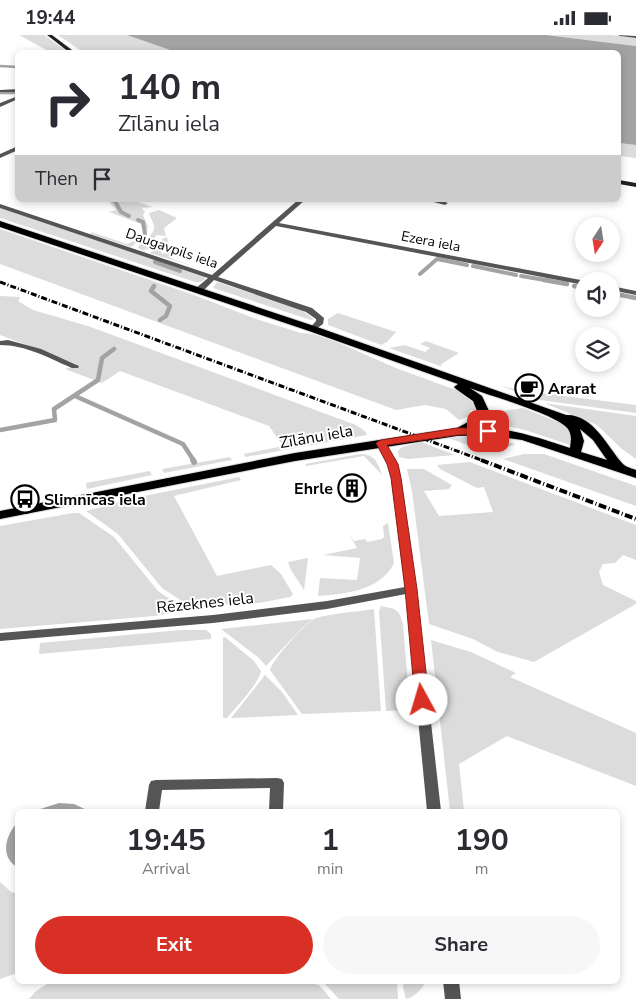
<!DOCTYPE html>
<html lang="en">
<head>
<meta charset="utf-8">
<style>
  :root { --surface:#fff; --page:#f7f7f7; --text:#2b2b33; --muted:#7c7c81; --accent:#d93025 }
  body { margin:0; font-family:"Nunito Sans",sans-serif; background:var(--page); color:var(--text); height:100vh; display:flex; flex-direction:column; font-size:19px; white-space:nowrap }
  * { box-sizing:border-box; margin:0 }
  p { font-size:16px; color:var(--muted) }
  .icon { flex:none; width:28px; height:28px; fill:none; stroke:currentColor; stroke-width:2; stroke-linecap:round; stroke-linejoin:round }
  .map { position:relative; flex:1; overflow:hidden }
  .panel { position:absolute; left:15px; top:774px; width:605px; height:175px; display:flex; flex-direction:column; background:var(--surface); border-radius:8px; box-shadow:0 2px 8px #0003 }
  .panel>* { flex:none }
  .top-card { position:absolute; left:15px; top:15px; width:606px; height:152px; border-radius:8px; box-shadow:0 2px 8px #0003; background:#fff; color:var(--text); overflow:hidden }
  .needle { width:32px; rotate:192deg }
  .buttons { position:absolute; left:575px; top:182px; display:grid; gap:10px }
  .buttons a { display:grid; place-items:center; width:45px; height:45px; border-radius:50%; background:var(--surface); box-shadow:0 2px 8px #0003; font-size:25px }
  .pin { position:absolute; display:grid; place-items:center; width:42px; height:42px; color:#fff; margin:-21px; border-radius:10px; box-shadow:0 2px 8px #0006 }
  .me { position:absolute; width:55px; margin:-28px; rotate:354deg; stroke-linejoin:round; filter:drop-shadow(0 0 4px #0008) }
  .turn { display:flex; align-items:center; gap:18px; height:105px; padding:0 20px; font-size:22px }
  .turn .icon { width:65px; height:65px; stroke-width:2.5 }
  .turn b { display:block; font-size:35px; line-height:42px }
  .then { display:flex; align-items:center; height:48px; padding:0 20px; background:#0003; gap:10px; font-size:19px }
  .eta { display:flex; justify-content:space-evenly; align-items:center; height:85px; text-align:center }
  .eta b { font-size:30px; font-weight:700; line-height:35px }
  .button { display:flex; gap:10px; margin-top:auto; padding:10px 20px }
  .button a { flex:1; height:58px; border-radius:30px; background:var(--accent); color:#fff; font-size:20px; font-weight:700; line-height:58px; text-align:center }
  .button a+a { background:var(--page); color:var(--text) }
  .status { display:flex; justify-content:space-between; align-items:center; height:35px; padding:0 25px; background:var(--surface); direction:ltr }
  .status svg { height:14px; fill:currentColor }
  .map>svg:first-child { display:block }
</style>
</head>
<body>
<div class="status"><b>19:44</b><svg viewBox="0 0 49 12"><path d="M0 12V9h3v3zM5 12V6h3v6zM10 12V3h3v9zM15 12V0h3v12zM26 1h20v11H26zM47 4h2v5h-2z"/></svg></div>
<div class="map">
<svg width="636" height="964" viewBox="0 0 636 964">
  <rect width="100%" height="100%" fill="#fff"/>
  <!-- green -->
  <g fill="#dcdcdc">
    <path d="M19 0H44L68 17H50Z"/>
    <path d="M58 0H127L179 17H83Z"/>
    <path d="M546 0H612L636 3V11Z"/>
    <path d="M619 108 636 110V123L619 121Z"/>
    <path d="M103 165H132L153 172 142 173 145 177 143 180 148 191 146 200 131 212 91 199V197L127 209 141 203 143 197 141 189 109 177 116 175 109 167Z"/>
    <path d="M0 173 205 241V244L201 247H195L0 183Z"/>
    <path d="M159 175 177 183 164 193 166 201 157 200 150 208 161 215 162 219 167 217 161 210 162 204 167 202 172 224 196 232 149 218 152 217V215L143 214 145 217 138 213C140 205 152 203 154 194 155 189 150 183 149 178Z"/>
    <path d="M0 194 194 260 256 284 301 298 313 299 339 308 396 333 464 358 474 369 475 375H471L467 382 459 385 446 374 425 370 396 375 0 229Z"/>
    <path d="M217 247 300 274 314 284 311 285 213 253Z"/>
    <path d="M0 261 20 262 18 266 33 275 88 291 356 390 365 396 367 400 245 422 244 419 283 411 269 391 120 336 102 348 65 334 77 330 74 328 0 300Z"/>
    <path d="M338 278 396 297 387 307 381 310 328 290V284Z"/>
    <path d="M426 306 459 318 440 330 443 332 389 313 405 310 425 317 430 313 420 309Z"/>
    <path d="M501 351 532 358 533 357 636 370V378L540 365Z"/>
    <path d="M544 368 636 381V424L622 414 597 390Z"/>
    <path d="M523 373 563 389 572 401 570 410 525 395 485 386 490 378Z"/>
    <path d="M467 402 496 404 515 409C490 421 473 412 449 403Z"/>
    <path d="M421 407 455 420 408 424 399 422 398 416 402 412Z"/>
    <path d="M360 419C374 419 378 427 382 440L364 421 306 431 305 429Z"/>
    <path d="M524 419H544L636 451V471L503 424Z"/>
    <path d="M230 422 232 425 164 438 162 434Z"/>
    <path d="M470 427 636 490V525L623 520 615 528 603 529 599 537 603 550 636 566V569L534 627 498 617 473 604 429 589 412 456 407 434H424L452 450 449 454 424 456 439 481 493 477 484 452 477 453 440 434 437 430Z"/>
    <path d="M150 436 152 440 87 454 86 448Z"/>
    <path d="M239 442 241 445 174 461 217 541 271 530 281 539 293 559 290 562 259 568 230 569 194 574 162 553 118 499 86 476 139 462Z"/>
    <path d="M73 478H79L114 502 158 556 186 575 155 581 0 594V491Z"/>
    <path d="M388 488 394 528C380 556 345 559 318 561L320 543 357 545 360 523 323 520 357 513 349 499 354 506 365 504 367 507 382 504 384 502 383 491Z"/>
    <path d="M308 523 304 555 291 535 288 527Z"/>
    <path d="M381 571 394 574 399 578 403 589 410 675 386 676 379 576Z"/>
    <path d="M374 574 381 676 302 679 270 635C273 624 306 587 316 583 333 578 357 577 374 574Z"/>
    <path d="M313 584 302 593 266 631 259 623 221 594Z"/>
    <path d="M180 595H206L211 599V604L39 619 40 608Z"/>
    <path d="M225 602 254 626 261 636C258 650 237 671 227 683H223V603Z"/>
    <path d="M431 605 471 617 516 638 510 642 636 698V751L507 701 459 729 464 776H450Z"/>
    <path d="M265 640 282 657 298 680 231 683Z"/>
    <path d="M0 847 11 857 18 859 17 938 0 944Z"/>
    <path d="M52 946H228L233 948 314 949 319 950 331 964H29L36 956Z"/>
    <path d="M365 946H397L398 964H339L325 949Z"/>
    <path d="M404 946H425V947C423 954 413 963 406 964L403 952Z"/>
  </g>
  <!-- water -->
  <g fill="#a3a3a3">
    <path d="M127 0H546L636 11V110L619 108V18H179Z"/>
    <path d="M59 768 74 769 89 776H34Z"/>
    <path d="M17 788V832C0 822 5 801 17 788Z"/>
  </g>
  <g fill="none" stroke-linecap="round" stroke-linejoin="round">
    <!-- stream-far3 -->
    <g stroke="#a3a3a3" stroke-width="2.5">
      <path d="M0 31 18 32"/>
      <path d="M0 58H18"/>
    </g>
    <!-- stream-far2 -->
    <g stroke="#a3a3a3" stroke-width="4">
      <path d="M112 165 115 166 121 177 129 181"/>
      <path d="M138 185 143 187 145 199"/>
      <path d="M155 227 180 236"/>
      <path d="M473 231 516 240"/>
      <path d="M420 239 437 224 467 230"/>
      <path d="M521 241 551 246"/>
    </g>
    <!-- stream-far1 -->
    <g stroke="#a3a3a3" stroke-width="4.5">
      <path d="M544 245 567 249"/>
      <path d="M154 251 151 256 170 271 166 281 160 285"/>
      <path d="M574 251 584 253"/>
      <path d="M611 258 636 263"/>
      <path d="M75 361 183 409 194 426"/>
      <path d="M0 395 55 385 54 374 98 345 102 323 114 314"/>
    </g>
    <!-- stream -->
    <path stroke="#a3a3a3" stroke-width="6" d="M193 425 194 427"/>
    <!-- trunk casing -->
    <g stroke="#dbdbdb" stroke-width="2">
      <path id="trunk" d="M0 186 317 292 566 380C593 379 607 411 622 428 625 432 631 433 636 435V443L522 405 487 400 457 401 295 426 0 484V476L295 418 457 393 468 387 477 376 473 366 456 354 454 352 458 349 309 296 0 192ZM470 353C490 361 557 379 568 394 572 400 571 406 570 413 539 403 508 392 476 393L489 376 482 361ZM580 394 593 405 607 425 581 417 584 406Z"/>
    </g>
    <!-- minor -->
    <g fill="#555" fill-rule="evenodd">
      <path d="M618 0 636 1V3L620 1Z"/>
      <path d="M18 54V57H0V55Z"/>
      <path d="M18 61V64L0 72V68Z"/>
      <path d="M18 111V115L0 123V119Z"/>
      <path d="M298 165H305L279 188 586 246H584V250L276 191 218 242 312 273 324 283 323 289 313 296 309 294 316 286V284L306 277 214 245 202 257H196V253L208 243 0 173V169L212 240Z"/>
      <path d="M426 165H439L448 168 445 170Z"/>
      <path d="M611 251 636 256V260L611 255Z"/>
      <path d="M8 305 41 314 79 331 78 333H72C49 323 26 310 0 310V306Z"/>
      <path d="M381 405 384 406 398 429 401 443 416 554 441 776H427L406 559 327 574 213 588 0 606V598L213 580 327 566 405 552 391 443 388 429 376 408Z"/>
      <path d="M277 743 282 744 284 748 283 776H269L270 753 162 755 159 776H145L149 750 151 746 156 745Z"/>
      <path d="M443 946H459L461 964H445Z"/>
    </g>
    <!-- secondary -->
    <g fill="#222" fill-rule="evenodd">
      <path d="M47 0H52L76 18H70Z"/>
      <path d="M619 145 636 148V152L619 149Z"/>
    </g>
    <!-- trunk -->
    <use href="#trunk" fill="#000" fill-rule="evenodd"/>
    <!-- rail-far1 -->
    <path stroke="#000" stroke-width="3" stroke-dasharray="6 2 1 2" stroke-linecap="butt" d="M0 247 484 426"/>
    <!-- rail -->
    <path stroke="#000" stroke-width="4" stroke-dasharray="8 2.5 1 2.5" stroke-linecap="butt" d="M481 425 636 484"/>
  </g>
  <!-- route -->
  <path fill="#d93025" stroke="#8d1f18" d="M457 393H488L493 396 488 399 457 400 387 410 398 429 401 443 417 554 429 665 427 669H417L415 665 405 554 391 443 387 429 376 408 381 405Z"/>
  <!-- icons -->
  <defs>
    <g id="cafe-ring" transform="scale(1.4375)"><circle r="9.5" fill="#fff" stroke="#000" stroke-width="1.5"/><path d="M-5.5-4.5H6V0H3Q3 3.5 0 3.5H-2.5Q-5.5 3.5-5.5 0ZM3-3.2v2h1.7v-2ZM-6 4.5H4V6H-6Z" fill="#000"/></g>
    <g id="building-ring" transform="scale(1.4375)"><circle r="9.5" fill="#fff" stroke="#000" stroke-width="1.5"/><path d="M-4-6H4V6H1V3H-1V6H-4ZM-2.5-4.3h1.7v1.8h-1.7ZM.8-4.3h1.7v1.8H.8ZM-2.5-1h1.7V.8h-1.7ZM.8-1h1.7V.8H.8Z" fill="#000"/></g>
    <g id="bus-ring" transform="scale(1.4375)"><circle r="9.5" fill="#fff" stroke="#000" stroke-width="1.5"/><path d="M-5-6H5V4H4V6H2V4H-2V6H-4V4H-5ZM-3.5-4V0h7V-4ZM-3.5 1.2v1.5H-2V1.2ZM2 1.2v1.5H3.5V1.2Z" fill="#000"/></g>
  </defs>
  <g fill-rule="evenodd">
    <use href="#cafe-ring" x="529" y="353"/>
    <use href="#building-ring" x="352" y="453"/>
    <use href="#bus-ring" x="25" y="464"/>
  </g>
  <g text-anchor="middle" stroke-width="4" stroke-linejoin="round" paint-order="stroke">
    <!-- far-street labels -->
    <g font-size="14" fill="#000" stroke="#fff">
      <text transform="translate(431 206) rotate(11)" y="5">Ezera iela</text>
      <text transform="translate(172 213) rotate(19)" y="5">Daugavpils iela</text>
    </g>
    <!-- poi labels -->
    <g font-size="16" font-weight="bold" fill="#000" stroke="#fff" text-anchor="start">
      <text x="548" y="359">Ararat</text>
      <text x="333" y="459" text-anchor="end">Ehrle</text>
      <text x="44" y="470">Slimnīcas iela</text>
    </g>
    <!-- street labels -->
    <g font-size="16" fill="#000" stroke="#fff">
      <text transform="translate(316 401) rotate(-10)" y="6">Zīlānu iela</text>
      <text transform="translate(205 567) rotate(-6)" y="6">Rēzeknes iela</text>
    </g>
  </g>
</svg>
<div class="buttons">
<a><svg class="needle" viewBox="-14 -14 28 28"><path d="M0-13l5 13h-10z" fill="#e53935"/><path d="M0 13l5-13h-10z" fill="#7c7c81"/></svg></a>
<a><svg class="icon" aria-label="sound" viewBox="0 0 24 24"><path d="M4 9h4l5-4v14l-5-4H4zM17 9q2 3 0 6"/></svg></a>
<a><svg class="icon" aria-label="layers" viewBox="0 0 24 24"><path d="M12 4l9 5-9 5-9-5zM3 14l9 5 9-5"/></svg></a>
</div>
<div class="pin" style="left:488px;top:396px;background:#d93025"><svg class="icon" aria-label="arrive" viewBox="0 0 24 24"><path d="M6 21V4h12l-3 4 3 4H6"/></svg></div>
<svg class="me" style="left:422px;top:665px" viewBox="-20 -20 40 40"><circle r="19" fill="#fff"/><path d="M0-13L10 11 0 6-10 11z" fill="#d93025"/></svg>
<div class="top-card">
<div class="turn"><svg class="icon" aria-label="right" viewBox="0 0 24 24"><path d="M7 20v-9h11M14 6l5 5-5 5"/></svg><div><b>140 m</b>Zīlānu iela</div></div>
<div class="then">Then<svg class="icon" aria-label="arrive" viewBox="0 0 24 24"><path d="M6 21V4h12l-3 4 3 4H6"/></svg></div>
</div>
<section class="panel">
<div class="eta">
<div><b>19:45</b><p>Arrival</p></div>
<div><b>1</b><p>min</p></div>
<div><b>190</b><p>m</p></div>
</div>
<div class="button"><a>Exit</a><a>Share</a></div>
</section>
</div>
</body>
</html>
